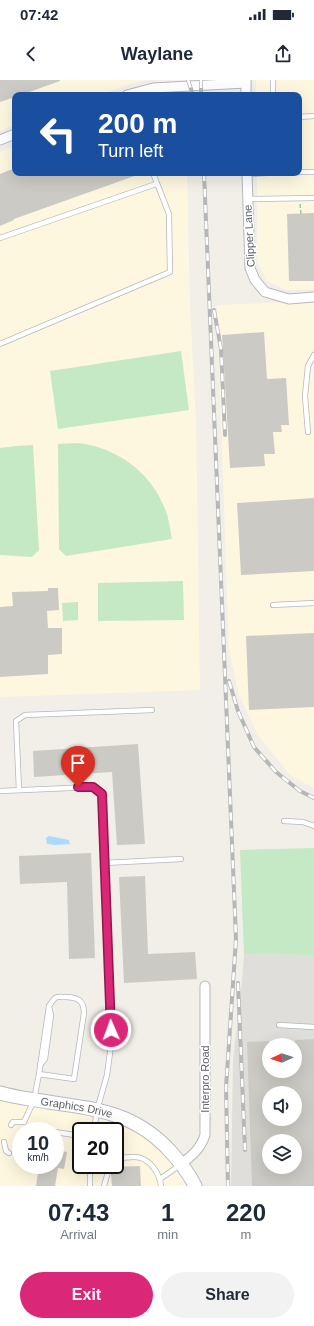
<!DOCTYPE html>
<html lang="en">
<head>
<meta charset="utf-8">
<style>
  :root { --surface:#fff; --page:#f2f2f3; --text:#1f2937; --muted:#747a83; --accent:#db2777 }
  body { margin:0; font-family:Helvetica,sans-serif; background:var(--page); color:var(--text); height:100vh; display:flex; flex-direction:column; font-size:15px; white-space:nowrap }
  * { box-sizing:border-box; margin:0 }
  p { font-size:13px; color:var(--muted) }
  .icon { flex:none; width:22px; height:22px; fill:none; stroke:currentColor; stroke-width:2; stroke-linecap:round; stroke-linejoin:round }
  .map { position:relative; height:1106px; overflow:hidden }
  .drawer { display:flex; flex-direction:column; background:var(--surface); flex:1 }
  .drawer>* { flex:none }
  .top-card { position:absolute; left:12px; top:12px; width:290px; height:84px; border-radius:8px; box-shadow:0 4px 16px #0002; background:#1a4fa0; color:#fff; overflow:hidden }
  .needle { width:26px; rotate:267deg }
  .fabs { position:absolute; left:262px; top:958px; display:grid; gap:8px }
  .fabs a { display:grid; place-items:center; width:40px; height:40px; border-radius:50%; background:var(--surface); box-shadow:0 4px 16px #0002; font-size:20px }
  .speed { position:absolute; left:12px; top:1042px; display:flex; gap:8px; font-size:20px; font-weight:700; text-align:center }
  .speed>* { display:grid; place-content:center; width:52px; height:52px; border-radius:50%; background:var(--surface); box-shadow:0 4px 16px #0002; line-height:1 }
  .speed small { font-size:10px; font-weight:400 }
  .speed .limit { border:2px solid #111; border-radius:6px; background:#fff; color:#111 }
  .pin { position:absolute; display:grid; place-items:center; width:34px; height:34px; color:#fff; margin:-41px -17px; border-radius:50% 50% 50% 0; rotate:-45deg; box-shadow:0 0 4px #0007 }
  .pin .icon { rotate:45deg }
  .me { position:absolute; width:44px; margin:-22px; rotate:358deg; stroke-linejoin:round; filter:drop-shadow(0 0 3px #0008) }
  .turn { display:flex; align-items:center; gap:14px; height:84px; padding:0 20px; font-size:18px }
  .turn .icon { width:52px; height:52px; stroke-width:2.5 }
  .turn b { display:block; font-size:28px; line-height:34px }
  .eta { display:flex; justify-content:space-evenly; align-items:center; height:68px; text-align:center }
  .eta b { font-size:24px; font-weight:800; line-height:28px }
  .button { display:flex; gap:8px; margin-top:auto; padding:8px 20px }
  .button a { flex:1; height:46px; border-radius:24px; background:var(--accent); color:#fff; font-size:16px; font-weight:800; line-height:46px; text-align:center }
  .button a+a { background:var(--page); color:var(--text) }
  .status { display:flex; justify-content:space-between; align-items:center; height:28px; padding:0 20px; background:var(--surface); direction:ltr }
  .status svg { height:11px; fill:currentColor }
  header { display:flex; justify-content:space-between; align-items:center; height:52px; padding:0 20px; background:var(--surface); font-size:18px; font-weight:800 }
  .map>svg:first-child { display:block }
</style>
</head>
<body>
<div class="status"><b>07:42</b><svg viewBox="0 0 49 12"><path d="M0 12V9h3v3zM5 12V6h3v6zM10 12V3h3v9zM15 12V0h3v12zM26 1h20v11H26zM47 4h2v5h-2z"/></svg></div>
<header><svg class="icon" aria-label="back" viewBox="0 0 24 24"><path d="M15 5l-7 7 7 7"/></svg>Waylane<svg class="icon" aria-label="share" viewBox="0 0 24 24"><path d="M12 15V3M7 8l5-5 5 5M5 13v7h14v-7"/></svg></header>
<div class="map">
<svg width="314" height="1106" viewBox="0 0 314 1106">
  <rect width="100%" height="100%" fill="#f1efe8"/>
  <!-- commercial -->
  <g fill="#fef7e0" fill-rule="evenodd">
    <path d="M0 0H147L139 1 100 15H15V45L0 51Z"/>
    <path d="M256 0H314V209L287 210 267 201 257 181V93H299V15H256Z"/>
    <path d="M15 66V93H187L190 227 196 340 200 610 0 617V72Z"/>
    <path d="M314 221V708L290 695 258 655 239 615 229 569 217 225Z"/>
    <path d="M0 1019 94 1036 140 1053 165 1074 188 1106H0ZM21 1051H55V1085H21ZM81 1051H115V1085H81Z"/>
  </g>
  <!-- industrial -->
  <path fill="#e0deda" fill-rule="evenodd" d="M244 874 314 875V1106H231L233 980 242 902ZM269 965H295V991H269ZM269 1013H295V1039H269ZM269 1061H295V1087H269Z"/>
  <!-- green -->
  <g fill="#c5e8c5">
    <path d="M181 271 189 330 58 349 50 291Z"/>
    <path d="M78 363C116 367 151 392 165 429 169 438 170 449 172 459L66 476 59 469 58 364Z"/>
    <path d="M33 365 39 470 32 477 0 475V368L16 366Z"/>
    <path d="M183 501 184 540 98 541V503Z"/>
    <path d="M78 522V540L63 541 62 523Z"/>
    <path d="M314 768V875L244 874 240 770Z"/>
  </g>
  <!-- water -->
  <path fill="#aadaff" d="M49 756 69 760 70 764 55 765 47 764 46 758Z"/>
  <!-- building -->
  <g fill="#cccac5" fill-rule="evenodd">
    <path d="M0 0H60V1L21 15H15V17L0 22Z"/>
    <path d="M15 88V93L140 94 14 139V140L0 146V94Z"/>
    <path d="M314 133V201H289L287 134Z"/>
    <path d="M264 252 267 299 286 298 289 345H281L282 352H273L275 374H264L265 386 230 388 222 255Z"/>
    <path d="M314 418V491L241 495 237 423Z"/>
    <path d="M48 508H58L59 530 47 531 48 548H62V574L48 575V594L0 597V527L13 526 12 512 48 511Z"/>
    <path d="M314 553V627L249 630 246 556Z"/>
    <path d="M138 664 145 764 117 765 112 692 34 697 33 671Z"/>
    <path d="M91 773 95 878 69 879 67 802 20 804 19 776Z"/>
    <path d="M145 796 148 874 195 872 197 899 124 903 119 797Z"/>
    <path d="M314 959V1106H252L247 962 269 961V991H295V960ZM269 1013H295V1039H269ZM269 1061H295V1087H269Z"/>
    <path d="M55 1070 67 1072 64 1089 58 1088 55 1106H36L39 1085H55Z"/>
    <path d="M140 1086 141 1106H112L111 1094 113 1087Z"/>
  </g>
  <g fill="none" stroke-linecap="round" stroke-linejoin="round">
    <!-- lane casing -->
    <g stroke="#b5b8bc" stroke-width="6">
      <g id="lane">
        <path d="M273 0V15"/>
        <path d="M299 37 314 36"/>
        <path d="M299 92H314"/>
        <path d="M247 94 267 93"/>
        <path d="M247 119 314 118"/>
        <path d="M0 158 156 104"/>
        <path d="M0 264 170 192 169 134 153 93"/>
        <path d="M308 352 305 316 308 286 314 275"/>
        <path d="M273 525 314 523"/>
        <path d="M19 710 16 641 25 635 152 630"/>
        <path d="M0 711 93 707 102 714 111 965 107 995 97 1030 94 1051"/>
        <path d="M284 741 303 742 314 746"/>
        <path d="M104 783 181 779"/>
        <path d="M279 945 314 947"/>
        <path d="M40 985 45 979 51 935 49 927"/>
        <path d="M11 1045 13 1042H24L34 1020 39 994 74 999 84 933C84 920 77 917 65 917 62 917 58 916 55 918 53 920 51 923 49 926L39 994"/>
        <path d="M42 1050 48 1051"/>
        <path d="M55 1052 81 1056"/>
        <path d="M4 1062 6 1071 9 1073"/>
        <path d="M115 1079C121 1078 136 1076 141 1078 152 1082 160 1095 161 1106"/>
        <path d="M160 1099 180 1085"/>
        <path d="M90 1106V1085"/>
        <path d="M104 1106 110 1085"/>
      </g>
    </g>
    <!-- street casing -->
    <g stroke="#b5b8bc" stroke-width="11">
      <g id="street">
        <path d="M246 0V15"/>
        <path d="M127 15 153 8 246 3"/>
        <path d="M0 60 15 54"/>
        <path d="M247 93 250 188 255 200 265 212 289 219 314 217"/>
        <path d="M181 1084C192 1076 201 1068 205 1055V906"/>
      </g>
    </g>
    <!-- secondary casing -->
    <g stroke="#b6babf" stroke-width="15">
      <g id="secondary">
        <path id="s1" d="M0 1013C16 1018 32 1019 48 1022 97 1029 135 1033 170 1071 180 1082 189 1093 195 1106"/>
      </g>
    </g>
    <!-- path -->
    <path stroke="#9cc7a9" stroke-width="1.5" stroke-dasharray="4 2" stroke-linecap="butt" d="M300 124 301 134"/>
    <!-- lane -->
    <use href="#lane" stroke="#fff" stroke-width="4.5"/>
    <!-- street -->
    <use href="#street" stroke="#fff" stroke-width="9"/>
    <!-- secondary -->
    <use href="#secondary" stroke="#fff" stroke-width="13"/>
    <!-- rail casing -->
    <g stroke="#b6b7b8" stroke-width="4">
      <g id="rail">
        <path d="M188 0 193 15"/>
        <path d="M201 0V15"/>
        <path d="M204 93 236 859 226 1008 228 1106"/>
        <path d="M214 230 221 269 225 355"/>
        <path d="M229 601 238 631 254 667 276 692 300 711 314 718"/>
        <path d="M238 903 245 1070"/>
      </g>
    </g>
    <!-- rail -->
    <use href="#rail" stroke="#fff" stroke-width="2.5" stroke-dasharray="8" stroke-linecap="butt"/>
  </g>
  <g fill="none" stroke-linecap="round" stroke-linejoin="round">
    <!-- route casing -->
    <g stroke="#8e194d" stroke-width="10">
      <path id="route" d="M78 707H93L102 714 111 950"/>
    </g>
    <!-- route -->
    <use href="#route" stroke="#db2777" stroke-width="7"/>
  </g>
  <g text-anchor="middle" stroke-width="3" stroke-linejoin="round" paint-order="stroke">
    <!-- street labels -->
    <g font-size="11" fill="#5f6368" stroke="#fff">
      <text transform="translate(249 156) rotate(-93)" y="4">Clipper Lane</text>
      <text transform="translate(205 999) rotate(-90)" y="4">Interpro Road</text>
      <text dy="4" stroke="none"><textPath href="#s1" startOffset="78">Graphics Drive</textPath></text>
    </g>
  </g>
</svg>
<div class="fabs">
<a><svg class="needle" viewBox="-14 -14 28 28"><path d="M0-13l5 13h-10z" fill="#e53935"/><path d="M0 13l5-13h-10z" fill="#747a83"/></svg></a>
<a><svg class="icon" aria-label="sound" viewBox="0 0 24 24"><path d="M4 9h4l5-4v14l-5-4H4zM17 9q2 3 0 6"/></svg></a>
<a><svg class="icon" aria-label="layers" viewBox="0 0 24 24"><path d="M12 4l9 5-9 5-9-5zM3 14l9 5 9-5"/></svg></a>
</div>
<div class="speed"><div>10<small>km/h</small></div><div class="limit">20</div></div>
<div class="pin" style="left:78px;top:707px;background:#d93025"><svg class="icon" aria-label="arrive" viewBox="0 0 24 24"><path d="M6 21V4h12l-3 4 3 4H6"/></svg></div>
<svg class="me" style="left:111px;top:950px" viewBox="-20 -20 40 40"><circle r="17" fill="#db2777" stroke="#fff" stroke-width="3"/><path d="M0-11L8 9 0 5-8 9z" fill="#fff"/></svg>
<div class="top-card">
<div class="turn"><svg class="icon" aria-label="left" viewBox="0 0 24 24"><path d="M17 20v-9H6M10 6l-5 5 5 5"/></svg><div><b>200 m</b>Turn left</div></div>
</div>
</div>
<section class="drawer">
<div class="eta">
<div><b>07:43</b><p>Arrival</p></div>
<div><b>1</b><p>min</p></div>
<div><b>220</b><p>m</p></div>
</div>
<div class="button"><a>Exit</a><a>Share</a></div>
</section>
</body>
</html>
